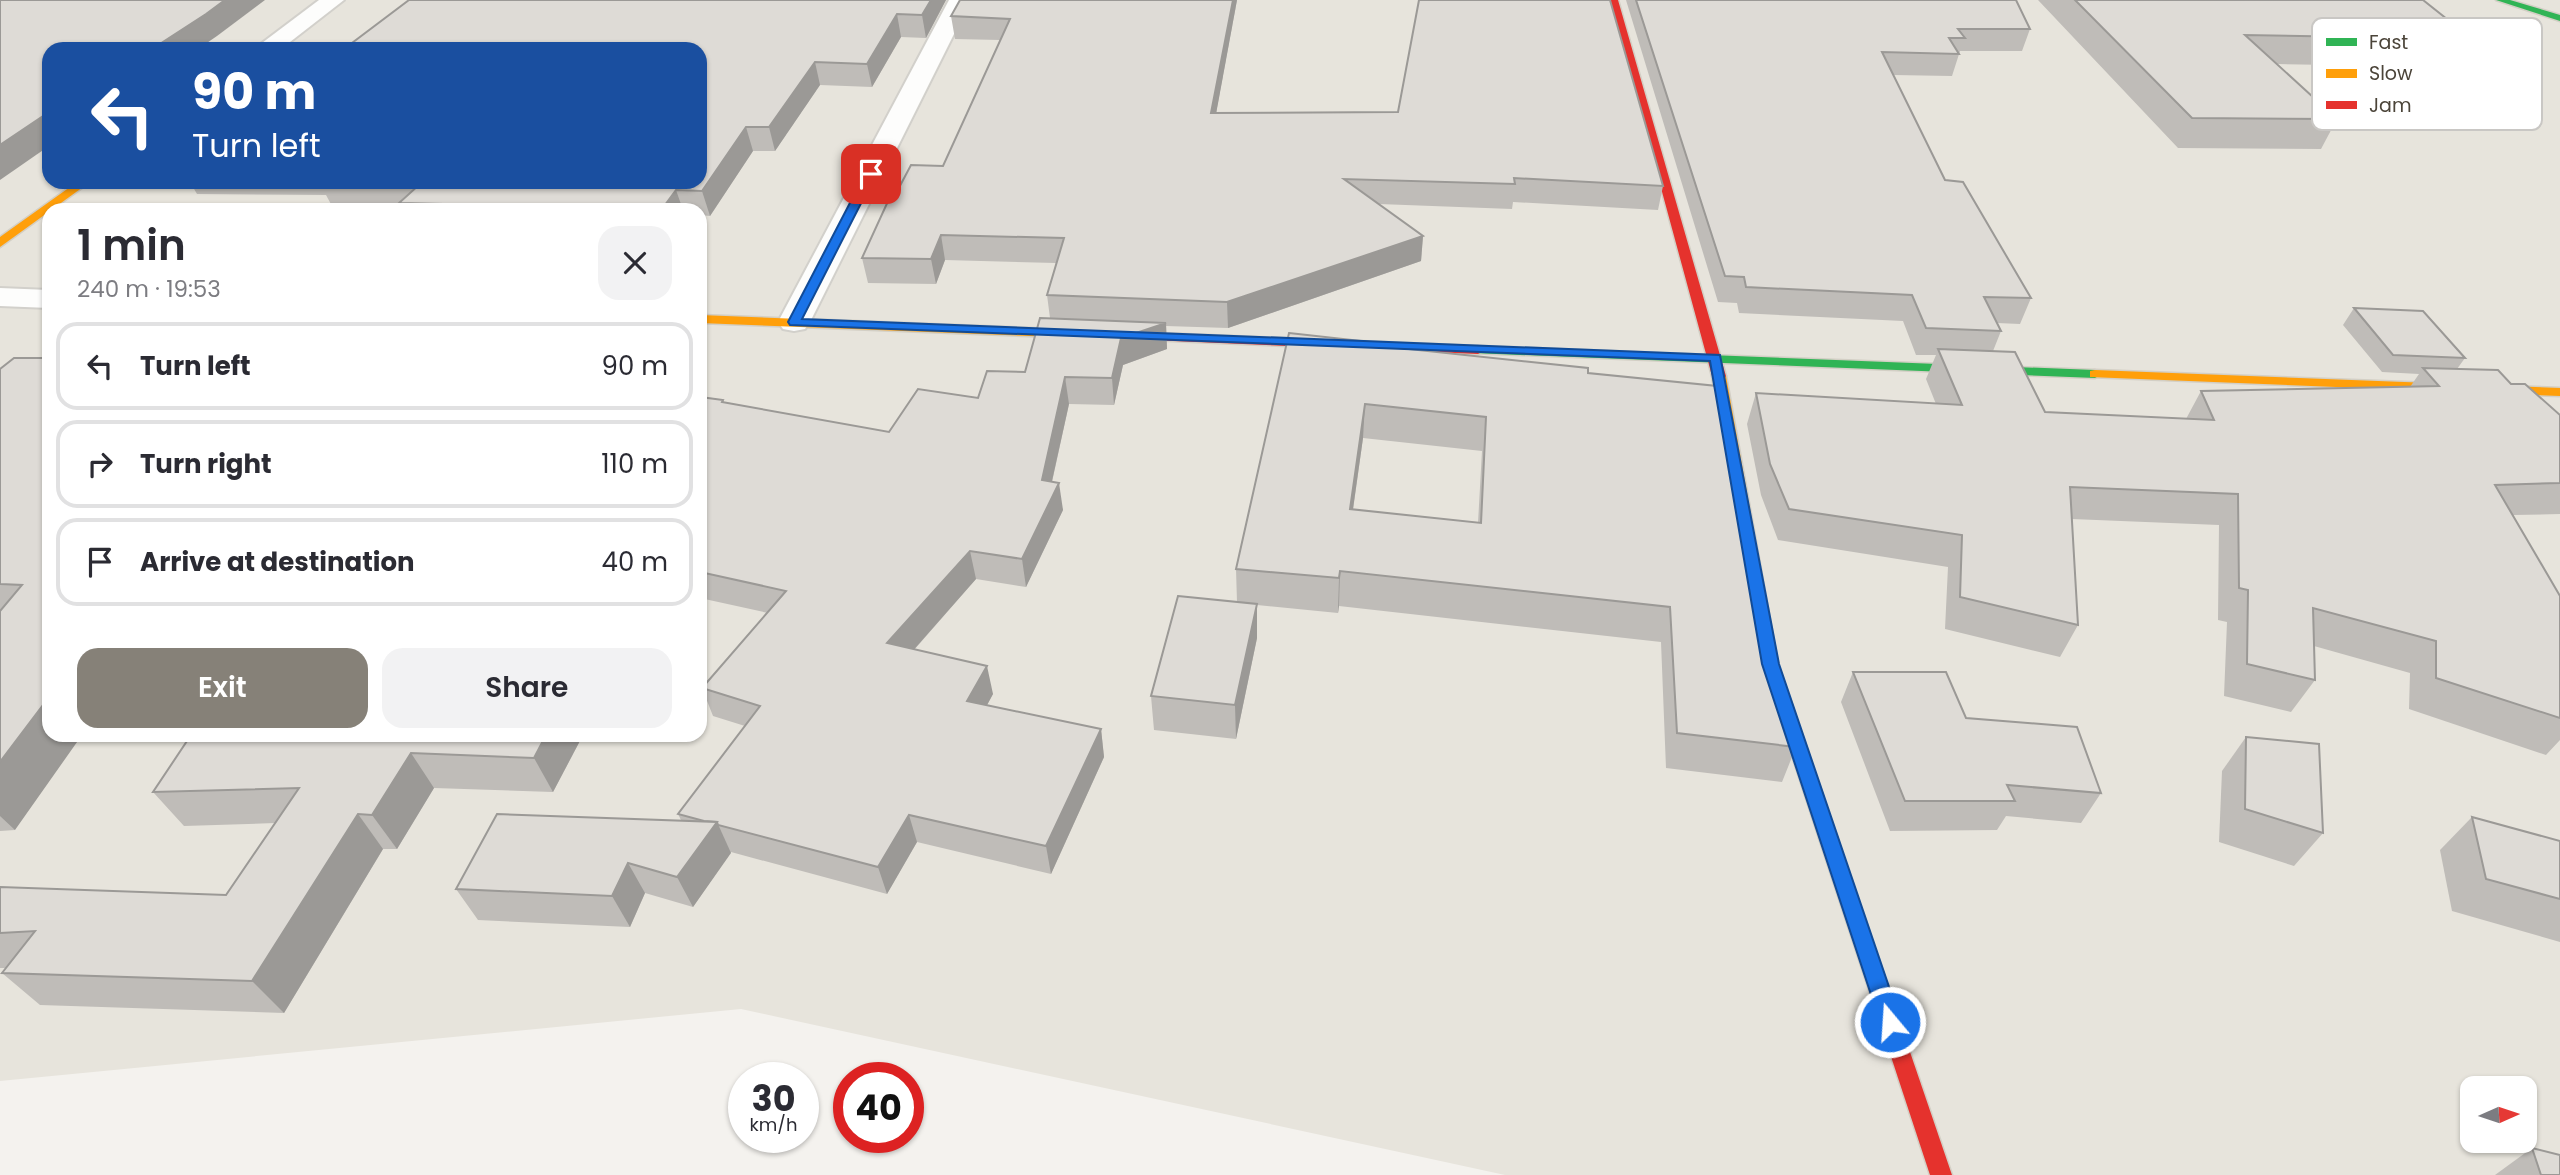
<!DOCTYPE html>
<html lang="en">
<head>
<meta charset="utf-8">
<style>
  :root { --surface:#fff; --page:#f2f2f3; --text:#2b2b33; --muted:#7c7c81; --line:#e1e1e2; --accent:#868178 }
  body { margin:0; font-family:Poppins,sans-serif; background:var(--page); color:var(--text); height:100vh; display:flex; flex-direction:column; font-size:26px; white-space:nowrap }
  * { box-sizing:border-box; margin:0 }
  p { font-size:23px; color:var(--muted) }
  .icon { flex:none; width:38px; height:38px; fill:none; stroke:currentColor; stroke-width:2; stroke-linecap:round; stroke-linejoin:round }
  .map { position:relative; flex:1; overflow:hidden }
  .details { position:absolute; left:42px; top:203px; width:665px; height:539px; display:flex; flex-direction:column; background:var(--surface); border-radius:21px; box-shadow:0 2px 5px #0004 }
  .details>* { flex:none }
  .hud { position:absolute; left:42px; top:42px; width:665px; height:147px; border-radius:21px; box-shadow:0 2px 5px #0004; background:#1a4fa0; color:#fff; overflow:hidden }
  .needle { width:46px; rotate:87deg }
  .tools { position:absolute; left:2460px; top:1076px; display:grid; gap:14px }
  .tools a { display:grid; place-items:center; width:77px; height:77px; border-radius:14px; background:var(--surface); box-shadow:0 2px 5px #0004; font-size:35px }
  .speed { position:absolute; left:728px; top:1062px; display:flex; gap:14px; font-size:35px; font-weight:700; text-align:center }
  .speed>* { display:grid; place-content:center; width:91px; height:91px; border-radius:50%; background:var(--surface); box-shadow:0 2px 5px #0004; line-height:1 }
  .speed small { font-size:18px; font-weight:400 }
  .speed .limit { border:10px solid #d22; background:#fff; color:#111 }
  .pin { position:absolute; display:grid; place-items:center; width:60px; height:60px; color:#fff; margin:-30px; border-radius:14px; box-shadow:0 4px 10px #0006 }
  .me { position:absolute; width:77px; margin:-38px; rotate:342deg; stroke-linejoin:round; filter:drop-shadow(0 0 5px #0008) }
  .turn { display:flex; align-items:center; gap:24px; height:147px; padding:0 35px; font-size:32px }
  .turn .icon { width:91px; height:91px; stroke-width:2.5 }
  .turn b { display:block; font-size:49px; line-height:60px }
  .round { display:grid; place-items:center; flex:none; width:74px; height:74px; border-radius:21px; background:var(--page) }
  .summary { display:flex; align-items:center; justify-content:space-between; height:119px; padding:0 35px }
  h1 { font-size:42px; font-weight:600; line-height:52px }
  .button { display:flex; gap:14px; margin-top:auto; padding:14px 35px }
  .button a { flex:1; height:80px; border-radius:21px; background:var(--accent); color:#fff; font-size:28px; font-weight:600; line-height:80px; text-align:center }
  .button a+a { background:var(--page); color:var(--text) }
  ul { padding:0; list-style:none }
  li { display:flex; align-items:center; gap:21px; height:88px; margin:0 14px 10px; padding:0 21px; border:4px solid var(--line); border-radius:21px }
  li div { flex:1 }
  li b { display:block; font-size:26px }
  li em { font-style:normal }
  .map>svg:first-child { display:block }
</style>
</head>
<body>
<div class="map">
<svg width="2560" height="1175" viewBox="0 0 2560 1175">
  <rect width="100%" height="100%" fill="#f4f2ee"/>
  <!-- residential -->
  <path fill="#e7e4dc" fill-rule="evenodd" d="M0 0H2560V1175H1505L741 1009 0 1081ZM49 49H700V182H49ZM49 210H700V735H49ZM2473 1088H2525V1141H2473Z"/>
  <g fill="none" stroke-linecap="round" stroke-linejoin="round">
    <!-- street casing -->
    <g stroke="#d2d0cb" stroke-width="4">
      <g id="street">
        <path d="M319 0H344L281 49H254Z"/>
        <path d="M949 0H971L810 322 805 329 794 331 783 329 778 322Z"/>
        <path d="M0 288 49 290V308L0 306Z"/>
      </g>
    </g>
    <!-- fast casing -->
    <g stroke="#d3cfc5" stroke-width="3">
      <g id="fast">
        <path d="M2496 0H2510L2560 15V21Z"/>
        <path d="M1478 346 2095 370 2102 374 2095 378 1473 353V347Z"/>
      </g>
    </g>
    <!-- slow casing -->
    <g stroke="#d3cfc5" stroke-width="3">
      <g id="slow">
        <path d="M77 182H90L0 247V237Z"/>
        <path d="M700 315 1108 331 1114 335 1108 339 700 323Z"/>
        <path d="M2095 370 2560 388V396L2090 377V371Z"/>
        <path d="M1719 372 1726 376 1778 664 1837 838 1835 843 1828 846 1821 843 1819 838 1762 664 1712 376Z"/>
      </g>
    </g>
    <!-- jam casing -->
    <g stroke="#d3cfc5" stroke-width="3">
      <g id="jam">
        <path d="M1610 0H1618L1726 376 1724 379H1714L1712 376Z"/>
        <path d="M1108 331 1478 346 1485 350 1478 354 1103 338V332Z"/>
        <path d="M1828 830 1835 833 1837 838 1952 1175H1930L1819 838 1821 833Z"/>
      </g>
    </g>
    <!-- street -->
    <use href="#street" fill="#fdfdfc" fill-rule="evenodd"/>
    <!-- fast -->
    <use href="#fast" fill="#30b455" fill-rule="evenodd"/>
    <!-- slow -->
    <use href="#slow" fill="#ff9f0a" fill-rule="evenodd"/>
    <!-- jam -->
    <use href="#jam" fill="#e5322d" fill-rule="evenodd"/>
  </g>
  <!-- wall -->
  <g fill="#bfbcb8" fill-rule="evenodd">
    <path d="M409 0H946L926 38 901 37 872 87 820 85 775 151H753L710 216 700 215V210H402L401 208 332 206 326 195 197 194 190 182H700Z"/>
    <path d="M1237 0 1216 113 1663 186 1658 210 1513 202 1512 209 1379 204 1423 236 1421 261 1228 328 1166 326 1167 349 1123 365 1114 405 1069 404 1052 482 1063 510 1026 587 976 579 914 650 993 694 987 705 1101 729 1104 757 1051 874 917 842 887 894 731 852 693 907 645 893 630 927 478 920 456 889 681 820 678 814 745 726 713 716 702 688 768 613 700 598V397L723 400 724 403 889 432 978 398 1025 372 1050 318 1047 295 1056 263 945 260 936 284 868 283 862 258 893 199 943 166 1000 40 955 39 951 16Z"/>
    <path d="M1626 0H2016L2030 29 2022 51H1960L1952 76 1893 75 1945 180 2031 298 2020 324 1997 323 2001 331 1993 351 2045 412 2186 419 2201 391 2410 387 2419 374 2382 372 2343 325 2354 308 2465 358 2457 369 2511 384 2560 415V514L2513 515 2560 596V740L2546 755 2409 709 2410 673 2314 646 2315 680 2291 712 2224 696 2227 622 2218 620 2219 525 2072 519 2078 625 2060 657 1945 629 1948 567 1778 540 1761 495 1747 424 1756 393 1936 404 1926 379 1936 355H1916L1903 321 1739 313 1737 303 1718 302Z"/>
    <path d="M2038 0H2423L2472 39 2455 67 2277 64 2337 119 2321 149 2178 148Z"/>
    <path d="M1371 345 1588 373 1759 630 1796 747 1782 782 1666 768 1661 642 1339 606 1338 613 1257 605V638L1236 739 1154 730 1151 696 1237 602 1236 569ZM1363 438 1482 451 1478 523 1353 510Z"/>
    <path d="M49 358 15 830 0 831V369Z"/>
    <path d="M1853 672 1966 718 2101 793 2081 823 2006 816 1997 830 1890 831 1841 702Z"/>
    <path d="M191 735H583L553 792 434 788 397 849H383L284 1013 40 1005 2 973 6 968H0V887L226 895 275 823 184 826 153 792Z"/>
    <path d="M2246 737 2323 833 2294 866 2219 842 2222 771Z"/>
    <path d="M2472 817 2560 841V942L2452 911 2440 850Z"/>
    <path d="M2532 1148 2560 1175H2495Z"/>
  </g>
  <!-- shaded-wall -->
  <g fill="#9b9996">
    <path d="M225 0H265L217 36 198 49H152Z"/>
    <path d="M931 0H946L926 38 922 15Z"/>
    <path d="M1233 0H1237L1212 136 1211 113Z"/>
    <path d="M897 14 901 37 872 87 867 64Z"/>
    <path d="M815 62 820 85 775 151 769 127Z"/>
    <path d="M49 112V146L0 180V145Z"/>
    <path d="M746 127 753 151 710 216 702 191Z"/>
    <path d="M676 190 683 210H662V209Z"/>
    <path d="M941 235 945 260 936 284 931 259Z"/>
    <path d="M1423 236 1421 261 1228 328 1227 302Z"/>
    <path d="M1166 323 1167 349 1123 365 1114 405 1112 378 1121 338Z"/>
    <path d="M1065 377 1069 404 1046 508 1042 480Z"/>
    <path d="M1365 404 1363 438 1348 544 1350 509Z"/>
    <path d="M1059 483 1063 510 1026 587 1022 559Z"/>
    <path d="M970 551 976 579 895 671 887 643Z"/>
    <path d="M1340 571 1339 606 1338 613 1339 578Z"/>
    <path d="M1257 604V638L1236 739 1235 705Z"/>
    <path d="M987 666 993 694 974 729 967 701Z"/>
    <path d="M49 697V735H82L15 830 0 816V762Z"/>
    <path d="M1101 729 1104 757 1051 874 1046 846Z"/>
    <path d="M546 735H583L553 792 534 758Z"/>
    <path d="M411 753 434 788 397 849 372 815Z"/>
    <path d="M358 814 383 849 284 1013 252 981Z"/>
    <path d="M909 815 917 842 887 894 878 867Z"/>
    <path d="M717 822 731 853 693 907 677 877Z"/>
    <path d="M628 863 645 893 630 927 612 896Z"/>
  </g>
  <!-- building -->
  <g fill="#dedbd6" stroke="#9b9996" stroke-width="2" fill-rule="evenodd">
    <path d="M0 0H225L206 14 152 49H49V112L0 145Z"/>
    <path d="M409 0H931L922 15 897 14 867 64 815 62 769 127H746L702 191 676 190 662 209 399 203 419 185 336 182H700V49H344Z"/>
    <path d="M960 0H1233L1211 113 1398 112 1419 0H1610L1663 186 1514 178 1515 184 1344 179 1423 236 1227 302 1047 295 1064 238 941 235 931 259 862 258 889 199H893L911 165 943 166 1010 19 951 16Z"/>
    <path d="M1636 0H2016L2030 29H1958L1965 38H1949L1959 54 1882 52 1945 180 1963 182 2031 298 1984 297 2001 331 1926 328 1912 295 1746 287 1744 277 1725 276Z"/>
    <path d="M2075 0H2423L2472 39 2245 35 2337 119 2192 118Z"/>
    <path d="M2354 308 2423 311 2465 358 2393 355Z"/>
    <path d="M1040 318 1166 323 1121 338 1112 378 1065 377 1042 480 1059 483 1022 559 970 551 887 643 987 666 967 701 1101 729 1046 846 909 815 878 867 718 825 717 822 704 821 678 814 760 706 702 688 786 591 700 572V397L723 400 722 402 889 432 918 389 978 398 987 371 1025 372Z"/>
    <path d="M1289 333 1371 342 1370 345 1588 368V373L1717 386 1759 630 1794 733 1796 747 1677 733 1670 607 1340 571 1339 578 1236 569ZM1365 404 1486 417 1481 523 1350 509Z"/>
    <path d="M1938 349 2015 352 2045 412 2214 420 2201 391 2439 386 2423 368 2498 370 2511 384H2525L2560 415V483L2495 485 2560 596V718L2436 678V641L2313 608 2315 680 2247 664 2248 590 2239 588 2238 494 2070 487 2078 625 1960 597 1962 535 1789 509 1770 464 1756 393 1962 405Z"/>
    <path d="M14 358H49V697L0 762V611L22 585 0 584V369Z"/>
    <path d="M1178 596 1257 604 1235 705 1151 696Z"/>
    <path d="M1853 672H1946L1966 718 2077 727 2101 793 2007 785 2015 801H1905Z"/>
    <path d="M191 735H546L534 758 411 753 372 815 358 814 252 981 2 973 35 931 0 933V887L226 895 299 788 153 792Z"/>
    <path d="M2246 737 2319 744 2323 833 2245 809Z"/>
    <path d="M497 814 717 822 677 877 628 863 612 896 456 889Z"/>
    <path d="M2472 817 2560 841V899L2486 879Z"/>
    <path d="M2532 1148 2560 1155V1175H2541Z"/>
  </g>
  <!-- route -->
  <path fill="#1a73e8" stroke="#114b97" stroke-width="2" d="M871 170 876 174 802 319 1720 355 1779 664 1901 1022 1898 1028 1890 1031 1883 1028 1880 1022 1762 664 1710 361 790 325 788 322 865 174Z"/>
  <!-- legend -->
  <rect x="2312" y="18" width="230" height="112" rx="10" fill="#fff" stroke="#c9c7c4" stroke-width="2"/>
  <rect x="2326" y="38" width="31" height="8" fill="#30b455"/>
  <rect x="2326" y="69" width="31" height="9" fill="#ff9f0a"/>
  <rect x="2326" y="101" width="31" height="8" fill="#e5322d"/>
  <g font-size="19" fill="#4b4439">
    <text x="2369" y="49">Fast</text>
    <text x="2369" y="80">Slow</text>
    <text x="2369" y="112">Jam</text>
  </g>
</svg>
<div class="tools">
<a><svg class="needle" viewBox="-14 -14 28 28"><path d="M0-13l5 13h-10z" fill="#e53935"/><path d="M0 13l5-13h-10z" fill="#7c7c81"/></svg></a>
</div>
<div class="speed"><div>30<small>km/h</small></div><div class="limit">40</div></div>
<div class="pin" style="left:871px;top:174px;background:#d93025"><svg class="icon" aria-label="arrive" viewBox="0 0 24 24"><path d="M6 21V4h12l-3 4 3 4H6"/></svg></div>
<svg class="me" style="left:1890px;top:1022px" viewBox="-20 -20 40 40"><circle r="17" fill="#1a73e8" stroke="#fff" stroke-width="3"/><path d="M0-11L8 9 0 5-8 9z" fill="#fff"/></svg>
<div class="hud">
<div class="turn"><svg class="icon" aria-label="left" viewBox="0 0 24 24"><path d="M17 20v-9H6M10 6l-5 5 5 5"/></svg><div><b>90 m</b>Turn left</div></div>
</div>
<section class="details">
<div class="summary"><div><h1>1 min</h1><p>240 m · 19:53</p></div><a class="round"><svg class="icon" aria-label="close" viewBox="0 0 24 24"><path d="M6 6l12 12M18 6L6 18"/></svg></a></div>
<ul>
<li><svg class="icon" aria-label="left" viewBox="0 0 24 24"><path d="M17 20v-9H6M10 6l-5 5 5 5"/></svg><div><b>Turn left</b></div><em>90 m</em></li>
<li><svg class="icon" aria-label="right" viewBox="0 0 24 24"><path d="M7 20v-9h11M14 6l5 5-5 5"/></svg><div><b>Turn right</b></div><em>110 m</em></li>
<li><svg class="icon" aria-label="arrive" viewBox="0 0 24 24"><path d="M6 21V4h12l-3 4 3 4H6"/></svg><div><b>Arrive at destination</b></div><em>40 m</em></li>
</ul>
<div class="button"><a>Exit</a><a>Share</a></div>
</section>
</div>
</body>
</html>
